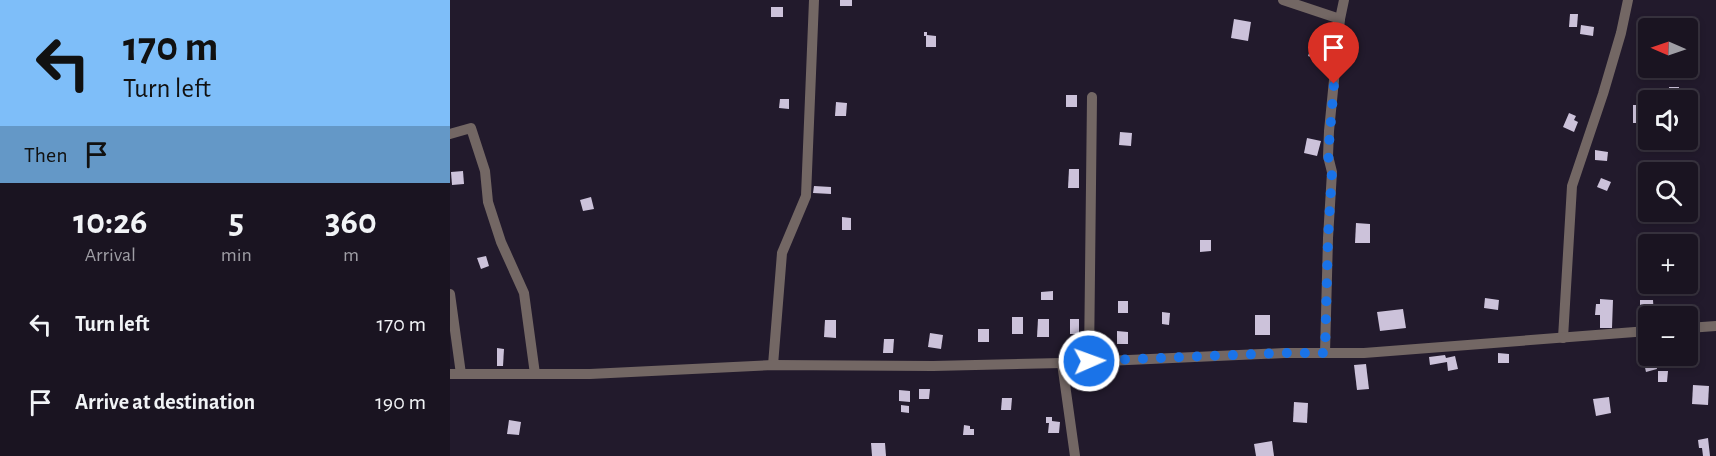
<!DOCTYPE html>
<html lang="en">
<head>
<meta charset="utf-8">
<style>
  :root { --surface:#1a1421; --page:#27212e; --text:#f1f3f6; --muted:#9f9ea5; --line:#38333f }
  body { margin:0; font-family:"Alegreya Sans",sans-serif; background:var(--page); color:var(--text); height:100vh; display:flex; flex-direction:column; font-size:22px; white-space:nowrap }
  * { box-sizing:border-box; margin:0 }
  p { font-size:20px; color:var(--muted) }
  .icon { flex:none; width:33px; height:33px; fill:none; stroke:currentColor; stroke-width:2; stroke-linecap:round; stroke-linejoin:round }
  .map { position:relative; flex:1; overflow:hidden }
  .panel { display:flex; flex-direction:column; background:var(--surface); width:450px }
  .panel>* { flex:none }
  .guide { background:#7ebef9; color:#111; overflow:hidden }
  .needle { width:39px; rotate:272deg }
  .tools { position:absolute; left:1188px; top:18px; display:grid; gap:12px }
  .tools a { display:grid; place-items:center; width:60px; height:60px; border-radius:6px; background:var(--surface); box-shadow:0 3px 9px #0003,0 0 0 2px var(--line); font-size:30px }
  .pin { position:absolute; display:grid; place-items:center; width:51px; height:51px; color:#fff; margin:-62px -26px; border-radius:50% 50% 50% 0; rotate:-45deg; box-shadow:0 0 6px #0007 }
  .pin .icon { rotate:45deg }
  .me { position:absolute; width:66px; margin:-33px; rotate:88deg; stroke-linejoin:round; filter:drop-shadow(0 0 4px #0008) }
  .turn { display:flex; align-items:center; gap:21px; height:126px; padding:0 24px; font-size:27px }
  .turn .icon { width:78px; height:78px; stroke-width:2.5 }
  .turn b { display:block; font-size:42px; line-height:51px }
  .then { display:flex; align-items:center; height:57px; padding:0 24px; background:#0003; gap:12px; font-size:22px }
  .eta { display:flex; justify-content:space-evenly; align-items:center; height:102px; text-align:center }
  .eta b { font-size:36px; font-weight:700; line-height:42px }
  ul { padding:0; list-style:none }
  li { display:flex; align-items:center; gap:18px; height:78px; padding:0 24px }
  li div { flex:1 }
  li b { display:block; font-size:22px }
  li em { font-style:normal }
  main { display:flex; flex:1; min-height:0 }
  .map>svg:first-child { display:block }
</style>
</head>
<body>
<main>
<section class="panel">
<div class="guide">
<div class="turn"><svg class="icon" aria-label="left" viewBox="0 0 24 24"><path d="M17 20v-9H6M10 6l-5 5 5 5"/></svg><div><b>170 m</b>Turn left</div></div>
<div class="then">Then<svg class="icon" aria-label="arrive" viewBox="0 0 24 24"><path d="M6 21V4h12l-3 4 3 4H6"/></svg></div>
</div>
<div class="eta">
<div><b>10:26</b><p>Arrival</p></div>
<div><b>5</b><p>min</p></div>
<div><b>360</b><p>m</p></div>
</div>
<ul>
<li><svg class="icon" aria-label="left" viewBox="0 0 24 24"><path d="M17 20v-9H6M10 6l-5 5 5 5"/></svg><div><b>Turn left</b></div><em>170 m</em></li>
<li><svg class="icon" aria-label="arrive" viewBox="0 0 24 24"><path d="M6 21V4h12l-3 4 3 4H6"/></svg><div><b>Arrive at destination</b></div><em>190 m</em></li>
</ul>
</section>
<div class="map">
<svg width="1266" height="456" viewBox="0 0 1266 456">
  <rect width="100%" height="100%" fill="#221a2c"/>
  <!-- building -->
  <g fill="#ccc2da">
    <rect x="390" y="0" width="12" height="6"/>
    <rect x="321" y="7" width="12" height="10"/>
    <path d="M1120 14H1128L1127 27H1119Z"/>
    <path d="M784 19 801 22 798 41 781 38Z"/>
    <path d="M1131 25 1144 27 1143 36 1130 34Z"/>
    <path d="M474 32H477V35L486 36V47H476V36H474Z"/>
    <path d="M870 37 880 38 879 46 869 45Z"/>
    <path d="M862 44 873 48 869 60 858 56Z"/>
    <rect x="1219" y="87" width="10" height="10"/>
    <rect x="616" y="95" width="11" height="12"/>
    <path d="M330 99H339V109L329 108Z"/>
    <path d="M386 102 397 103 396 116H385Z"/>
    <path d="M1183 105H1192V110H1197V123H1183Z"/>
    <path d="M1119 113 1126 116 1124 120 1128 122 1124 132 1113 127Z"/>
    <path d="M670 132 682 133 681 146 669 145Z"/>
    <path d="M857 138 871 141 867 156 854 153Z"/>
    <path d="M1145 150 1158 152 1157 161 1145 160Z"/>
    <path d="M619 169H629V188H618Z"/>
    <path d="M13 171 14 184 2 185 1 172Z"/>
    <path d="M1151 178 1161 182 1157 191 1147 187Z"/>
    <path d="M364 186 381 187V194L363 193Z"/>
    <path d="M141 197 144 209 133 211 130 200Z"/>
    <path d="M392 217 401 218V230H392Z"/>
    <path d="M906 223 920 224V243H905Z"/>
    <path d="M750 240H761V251L750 252Z"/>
    <path d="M36 256 39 266 31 269 27 258Z"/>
    <path d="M1238 273 1249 275 1246 289 1234 286V284H1238Z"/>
    <path d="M1213 285 1223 287 1221 296 1212 295Z"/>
    <path d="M603 291V300H591V292Z"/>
    <path d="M1035 298 1049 300 1048 310 1034 308Z"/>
    <path d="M1150 299 1163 300 1162 328H1150V315H1145L1146 304H1150Z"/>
    <path d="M1190 300H1203L1204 316 1190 315Z"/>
    <rect x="668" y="301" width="10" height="12"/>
    <path d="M953 309 956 328 930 331 927 312Z"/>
    <path d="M712 312 720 313 719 325 712 324Z"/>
    <rect x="805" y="315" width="15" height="20"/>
    <rect x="562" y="317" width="11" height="17"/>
    <path d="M588 319H599V337H587Z"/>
    <rect x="620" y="319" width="9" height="15"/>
    <path d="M375 320H386V338L374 337Z"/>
    <rect x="528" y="329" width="11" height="13"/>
    <path d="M667 331 678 332V344H667Z"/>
    <path d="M480 333 493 335 491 349 478 347Z"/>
    <path d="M434 339H444L443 353H433Z"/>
    <path d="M47 348 54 349 53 366H47Z"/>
    <path d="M1048 353 1059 354V363H1048Z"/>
    <path d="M995 355 996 358 1005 356 1008 369 998 371 997 362 980 365 979 357Z"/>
    <path d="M1205 361 1207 369 1196 372 1194 363Z"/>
    <path d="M916 364 919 389 907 390 904 365Z"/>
    <path d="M1208 371H1218L1217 382H1208Z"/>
    <path d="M1243 385 1259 386 1258 405 1242 404Z"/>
    <path d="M469 389H480L479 399H469Z"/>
    <path d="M449 390 460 391V402L449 401Z"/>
    <path d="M1159 397 1161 413 1146 416 1143 399Z"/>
    <path d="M552 398H562L561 410H551Z"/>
    <path d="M844 402 858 403 857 423 843 422Z"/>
    <path d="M451 405 459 406V413L451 412Z"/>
    <path d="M596 417H602V421L610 422 609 433H598L599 423H596Z"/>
    <path d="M59 420 71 422 69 435 57 434Z"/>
    <path d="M514 425 520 426V429H524V435H513Z"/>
    <path d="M1258 438 1260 456H1253L1252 448H1249L1248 440Z"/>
    <path d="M822 441 824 456H806L804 444Z"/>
    <path d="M421 443H435L436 456H422Z"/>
  </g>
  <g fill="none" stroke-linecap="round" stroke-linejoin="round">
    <!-- minor -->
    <g stroke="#736764" stroke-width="10">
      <path d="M833 0 890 19"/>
      <path d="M0 134 21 128 35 171 38 202 51 242 74 293 85 374"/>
      <path d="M0 294 11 374"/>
      <path d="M1238 328 1266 326"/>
      <path d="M1113 338 1122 186 1153 94 1171 33 1178 0"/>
      <path d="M875 353 878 238 882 172 878 156 879 131 890 19 894 0"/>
      <path d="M639 361 642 97"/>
      <path d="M612 363 625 456"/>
      <path d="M323 365 332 253 356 196 364 0"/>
      <path d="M0 374H140L323 365 483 366 612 363 834 353H914L1198 331"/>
    </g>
  </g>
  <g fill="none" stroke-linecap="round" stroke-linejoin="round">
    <!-- route -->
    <path stroke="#1a73e8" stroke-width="10" stroke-dasharray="0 18" d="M639 361 834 353H875L878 238 882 172 878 156 884 84"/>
  </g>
</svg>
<div class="tools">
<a><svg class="needle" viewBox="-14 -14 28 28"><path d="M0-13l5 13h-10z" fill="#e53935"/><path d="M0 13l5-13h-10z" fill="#9f9ea5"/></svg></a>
<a><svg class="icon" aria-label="sound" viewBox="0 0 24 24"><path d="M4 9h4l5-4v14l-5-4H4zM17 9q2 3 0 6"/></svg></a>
<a><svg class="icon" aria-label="search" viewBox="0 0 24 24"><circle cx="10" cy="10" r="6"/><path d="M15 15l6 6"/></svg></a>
<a>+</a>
<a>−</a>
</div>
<div class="pin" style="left:884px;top:84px;background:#d93025"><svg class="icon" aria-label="arrive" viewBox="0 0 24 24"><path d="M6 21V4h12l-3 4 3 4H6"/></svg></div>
<svg class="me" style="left:639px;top:361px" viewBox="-20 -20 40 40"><circle r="17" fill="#1a73e8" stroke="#fff" stroke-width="3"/><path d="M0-11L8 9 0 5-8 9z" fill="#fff"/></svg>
</div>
</main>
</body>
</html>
